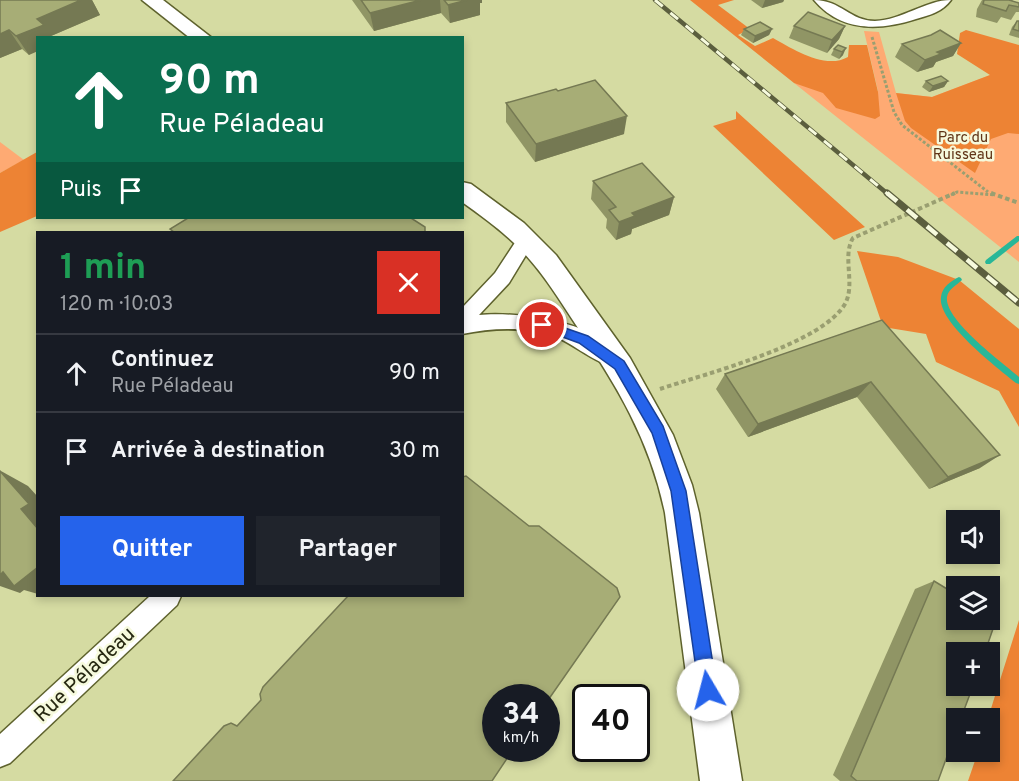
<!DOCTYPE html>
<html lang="fr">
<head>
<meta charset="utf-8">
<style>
  :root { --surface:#171b24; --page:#20242c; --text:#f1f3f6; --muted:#9ea1a6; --line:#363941; --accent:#2563eb }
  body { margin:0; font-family:Overpass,sans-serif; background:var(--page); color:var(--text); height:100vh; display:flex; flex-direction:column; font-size:22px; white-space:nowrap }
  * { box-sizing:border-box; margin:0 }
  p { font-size:20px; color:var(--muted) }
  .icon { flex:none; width:33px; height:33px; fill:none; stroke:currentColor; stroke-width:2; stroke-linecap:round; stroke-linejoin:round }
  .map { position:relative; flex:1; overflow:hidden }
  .details { position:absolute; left:36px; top:231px; width:428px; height:366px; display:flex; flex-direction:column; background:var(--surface); border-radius:0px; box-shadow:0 3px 9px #0003 }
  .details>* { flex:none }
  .hud { position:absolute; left:36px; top:36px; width:428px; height:183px; border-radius:0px; box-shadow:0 3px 9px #0003; background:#0b6e4f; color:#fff; overflow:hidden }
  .controls { position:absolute; left:946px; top:510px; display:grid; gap:12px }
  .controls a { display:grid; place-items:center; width:54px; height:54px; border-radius:0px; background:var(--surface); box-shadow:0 3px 9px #0003; font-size:30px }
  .speed { position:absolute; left:482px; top:684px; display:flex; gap:12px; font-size:30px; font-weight:700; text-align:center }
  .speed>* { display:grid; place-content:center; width:78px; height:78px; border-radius:50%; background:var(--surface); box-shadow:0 3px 9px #0003; line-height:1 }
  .speed small { font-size:15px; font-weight:400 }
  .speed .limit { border:3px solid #111; border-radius:9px; background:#fff; color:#111 }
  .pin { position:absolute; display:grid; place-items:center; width:51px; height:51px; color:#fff; margin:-26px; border:3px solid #fff; border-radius:50%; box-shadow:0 2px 6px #0007 }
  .me { position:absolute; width:66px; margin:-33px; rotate:352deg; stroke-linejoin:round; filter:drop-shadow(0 0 4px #0008) }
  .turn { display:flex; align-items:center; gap:21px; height:126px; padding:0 24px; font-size:27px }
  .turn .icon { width:78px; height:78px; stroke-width:2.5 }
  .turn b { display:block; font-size:42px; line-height:51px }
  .then { display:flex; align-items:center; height:57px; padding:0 24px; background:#0003; gap:12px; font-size:22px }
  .round { display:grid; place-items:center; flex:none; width:63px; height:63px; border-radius:0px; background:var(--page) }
  .head { display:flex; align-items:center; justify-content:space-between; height:102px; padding:0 24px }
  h1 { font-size:36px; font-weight:700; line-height:45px; color:#1e9e55 }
  .button { display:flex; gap:12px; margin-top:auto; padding:12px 24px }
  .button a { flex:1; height:69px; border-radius:0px; background:var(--accent); color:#fff; font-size:24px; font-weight:700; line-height:69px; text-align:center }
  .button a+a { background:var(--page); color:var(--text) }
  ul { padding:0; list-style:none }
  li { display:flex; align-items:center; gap:18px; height:78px; padding:0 24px; border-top:2px solid var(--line) }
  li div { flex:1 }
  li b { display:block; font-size:22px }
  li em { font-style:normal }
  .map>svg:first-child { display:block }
</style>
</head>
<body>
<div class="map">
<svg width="1019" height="781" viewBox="0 0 1019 781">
  <rect width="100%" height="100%" fill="#d5dba2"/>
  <!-- green -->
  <g fill="#feaa73">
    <path d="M864 31 879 32 896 93 932 97 1019 64V262L794 83 878 91Z"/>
    <path d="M0 142 24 160 0 173Z"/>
  </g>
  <!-- forest -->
  <g fill="#ed8334">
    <path d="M690 0H734L718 5 750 29 738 35 755 46 773 38C793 49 825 70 848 57L849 45H867L878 92 880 116 875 119 836 108 823 93 794 83Z"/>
    <path d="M966 30 1019 45V134L1008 133 991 139 975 173 911 128 905 121 896 93 932 97 990 75 957 54 960 33Z"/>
    <path d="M736 111 865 227 834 240 713 126 736 119Z"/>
    <path d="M37 152V216L0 232V173Z"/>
    <path d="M857 251 898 257 959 280 1019 329V427L999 391 936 362 926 334 883 327Z"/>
    <path d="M1019 620V781H968L978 752H990L988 718Z"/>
  </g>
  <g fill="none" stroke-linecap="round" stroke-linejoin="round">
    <!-- stream -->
    <g fill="#28b798" fill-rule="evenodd">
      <path d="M1017 236H1019V241L990 264H986L985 262 986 260Z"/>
      <path d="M959 277 961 278 962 280C957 285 948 289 947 297 944 320 1002 362 1019 377V384L1016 383C998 368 937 322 941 297 942 287 951 281 959 277Z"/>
    </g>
    <!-- street casing -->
    <g stroke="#5e622d" stroke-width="3">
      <g id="street">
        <path d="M814 0C841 0 850 21 875 21 902 20 926 0 951 0 942 12 930 15 916 19 879 31 841 32 814 0Z"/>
        <path d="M526 233 532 235 535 240 532 245 509 283 479 315C516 311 603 322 621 359L618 365C603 370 573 343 556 337 525 326 493 328 462 334V308L495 273 520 235Z"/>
        <path d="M150 596H181L177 605 10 763 0 767V734Z"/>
      </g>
    </g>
    <!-- secondary casing -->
    <g stroke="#5e622d" stroke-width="3">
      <g id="secondary">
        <path d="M142 0H163L212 38H190Z"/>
        <path d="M462 182 471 184 524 223 556 255 630 358 673 435 692 485 699 513 742 781H700L665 513C650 440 617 386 576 325 559 299 543 273 522 251 504 232 483 217 462 202Z"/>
      </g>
    </g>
    <!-- path-far1 -->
    <g stroke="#9a9f71" stroke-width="3" stroke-dasharray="3 2" stroke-linecap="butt">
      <path d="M872 37 894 112 902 125 988 192"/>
      <path d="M951 195 957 192 995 195"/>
    </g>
    <!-- path -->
    <g stroke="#9a9f71" stroke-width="4" stroke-dasharray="4.5 3" stroke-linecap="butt">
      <path d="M991 193 1019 203"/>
      <path d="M660 389C704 374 825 344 846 302 855 282 842 256 853 238L955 193"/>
    </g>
    <!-- street -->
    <use href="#street" fill="#fff" fill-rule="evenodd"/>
    <!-- secondary -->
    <use href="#secondary" fill="#fff" fill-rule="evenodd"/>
    <!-- rail-far1 casing -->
    <g stroke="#5b5e3e" stroke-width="4.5">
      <path id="rail-far1" d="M655 0 889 195"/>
    </g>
    <!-- rail casing -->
    <g stroke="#5b5e3e" stroke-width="7">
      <path id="rail" d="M887 193 1019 303"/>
    </g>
    <!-- rail-far1 -->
    <use href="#rail-far1" stroke="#f6fadd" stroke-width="3" stroke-dasharray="10" stroke-linecap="butt"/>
    <!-- rail -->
    <use href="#rail" stroke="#f6fadd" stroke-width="4.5" stroke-dasharray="13" stroke-linecap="butt"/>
  </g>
  <!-- wall -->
  <g fill="#909565">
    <path d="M0 0H92L100 15 51 36 52 38H38L29 55 22 49 0 58Z"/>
    <path d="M352 0H482V3H480V15L450 23 441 13 374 31Z"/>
    <path d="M751 0H784L783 2 762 8Z"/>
    <path d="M982 0H1013L1012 1 1019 3V12H1016L1011 20 1001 17 997 23 976 17 977 9Z"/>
    <path d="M1017 21H1019V38L1009 35 1012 27Z"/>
    <path d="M794 26H845L839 39 827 53 789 38Z"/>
    <path d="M744 29H772L769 35 753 43 741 35Z"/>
    <path d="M961 43 953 56 936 62 933 67 917 72 895 57 902 44Z"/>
    <path d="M838 45 843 55 839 59 831 55 834 49Z"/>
    <path d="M926 81H948L944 87 929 92 922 87Z"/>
    <path d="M558 91 624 134 535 162 506 122V103Z"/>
    <path d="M593 181 674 197 669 215 632 229 631 234 616 240 606 228 607 219 591 199Z"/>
    <path d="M882 320 980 468 929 489 857 397 748 437 716 389 725 374Z"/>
    <path d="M934 581 938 781H840L833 775 915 589Z"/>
  </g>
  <!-- shaded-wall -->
  <g fill="#757953">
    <path d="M81 0H92L100 15 51 36 52 38H38V51L29 55 16 36 37 19Z"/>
    <path d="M421 0H440L441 13 374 31 370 13Z"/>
    <path d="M467 0H482V3H480V15L450 23 448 5Z"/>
    <path d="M765 0H784L783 2 762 8Z"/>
    <path d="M845 26 839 39 827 53 832 40Z"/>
    <path d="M772 29 769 35 753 43 755 36Z"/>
    <path d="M9 30 22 49 0 58V34Z"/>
    <path d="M961 43 953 56 936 62 933 67 917 72 925 60 937 52Z"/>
    <path d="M846 48 843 55 839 59 842 52Z"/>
    <path d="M948 81 944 87 929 92 933 86Z"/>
    <path d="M627 116 624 134 535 162 536 144Z"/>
    <path d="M674 197 669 215 632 229 631 234 616 240 619 222 632 213Z"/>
    <path d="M871 382 857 397 748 437 758 424Z"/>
    <path d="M1000 455 980 468 929 489 948 477Z"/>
    <path d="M1 471 28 486 38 497V529L21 509Z"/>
    <path d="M38 567V594L24 590 20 593 0 586V575L3 572Z"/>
  </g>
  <!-- building -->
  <g fill="#a7ad76" stroke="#757953" stroke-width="1.5">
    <path d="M0 0H81L37 19 44 25 16 36 9 30 0 34Z"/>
    <path d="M361 0H421L370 13Z"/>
    <path d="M444 0H467L448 5Z"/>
    <path d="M984 0H1009L1019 3V7L1009 5 1006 11 983 4Z"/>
    <path d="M808 12 845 26 832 40 794 26Z"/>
    <path d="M1017 21H1019V31L1013 29Z"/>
    <path d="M760 22 772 29 755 36 744 29Z"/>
    <path d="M940 30 961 43 937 52 941 54 925 60 902 44 931 35Z"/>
    <path d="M838 45 846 48 842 52 834 49Z"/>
    <path d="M941 76 948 81 933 86 926 81Z"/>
    <path d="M595 80 627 116 536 144 506 103 556 89 558 91Z"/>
    <path d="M642 163 674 197 632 213 635 216 619 222 609 210 616 207 593 181Z"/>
    <path d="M188 218H411L425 227V232H174L170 229Z"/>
    <path d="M882 320 1000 455 948 477 871 382 758 424 725 374Z"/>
    <path d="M0 471 29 504 21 509 38 529V567L14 586 3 572 0 575Z"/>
    <path d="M466 476 529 526H539L617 588 620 597 546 703V698H495V748H514L492 781H173L224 726 231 723 237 726 261 700 260 694 263 687 348 596H462V477Z"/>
    <path d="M934 581 957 595V620H990V616L996 620 985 652H957V686H973L961 718H957V729L938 781H857L851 776Z"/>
  </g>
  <!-- route -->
  <path fill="#2563eb" stroke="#184099" stroke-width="1.5" d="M542 320 588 336 624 361 663 426 686 491 717 690 714 696 708 699 702 696 699 690 671 491 652 433 615 369 579 343 538 328V321Z"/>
  <g text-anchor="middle" stroke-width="5" stroke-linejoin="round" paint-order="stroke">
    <!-- far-park labels -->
    <g font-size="15" fill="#613618" stroke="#f6fadd">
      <text x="963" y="142">Parc du<tspan x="963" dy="17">Ruisseau</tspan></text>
    </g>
    <!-- near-street labels -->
    <g font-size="21" fill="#262812" stroke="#f6fadd">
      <text transform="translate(84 674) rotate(-43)" y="7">Rue Péladeau</text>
    </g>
  </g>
</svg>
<div class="controls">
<a><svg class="icon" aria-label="sound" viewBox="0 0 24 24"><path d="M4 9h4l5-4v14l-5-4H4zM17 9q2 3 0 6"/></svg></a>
<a><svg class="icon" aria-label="layers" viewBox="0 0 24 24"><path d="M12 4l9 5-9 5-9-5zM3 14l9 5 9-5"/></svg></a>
<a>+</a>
<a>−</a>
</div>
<div class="speed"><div>34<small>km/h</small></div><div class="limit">40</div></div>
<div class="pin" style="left:542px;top:325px;background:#d93025"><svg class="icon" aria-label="arrive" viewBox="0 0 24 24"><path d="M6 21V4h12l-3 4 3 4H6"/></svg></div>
<svg class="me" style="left:708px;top:690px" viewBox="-20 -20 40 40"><circle r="19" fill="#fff"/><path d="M0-13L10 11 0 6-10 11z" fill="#2563eb"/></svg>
<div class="hud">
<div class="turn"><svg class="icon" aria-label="ahead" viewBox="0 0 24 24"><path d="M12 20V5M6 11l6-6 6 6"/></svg><div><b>90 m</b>Rue Péladeau</div></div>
<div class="then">Puis<svg class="icon" aria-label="arrive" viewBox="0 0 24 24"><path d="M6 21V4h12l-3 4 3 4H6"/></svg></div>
</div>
<section class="details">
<div class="head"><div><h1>1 min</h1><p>120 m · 10:03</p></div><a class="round" style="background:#d93025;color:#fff"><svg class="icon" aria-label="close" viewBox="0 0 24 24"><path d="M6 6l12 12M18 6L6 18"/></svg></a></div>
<ul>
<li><svg class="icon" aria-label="ahead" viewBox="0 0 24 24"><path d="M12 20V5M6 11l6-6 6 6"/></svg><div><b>Continuez</b><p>Rue Péladeau</p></div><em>90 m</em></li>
<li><svg class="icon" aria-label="arrive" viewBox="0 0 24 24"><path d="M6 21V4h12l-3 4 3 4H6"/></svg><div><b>Arrivée à destination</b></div><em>30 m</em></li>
</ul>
<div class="button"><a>Quitter</a><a>Partager</a></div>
</section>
</div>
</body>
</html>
